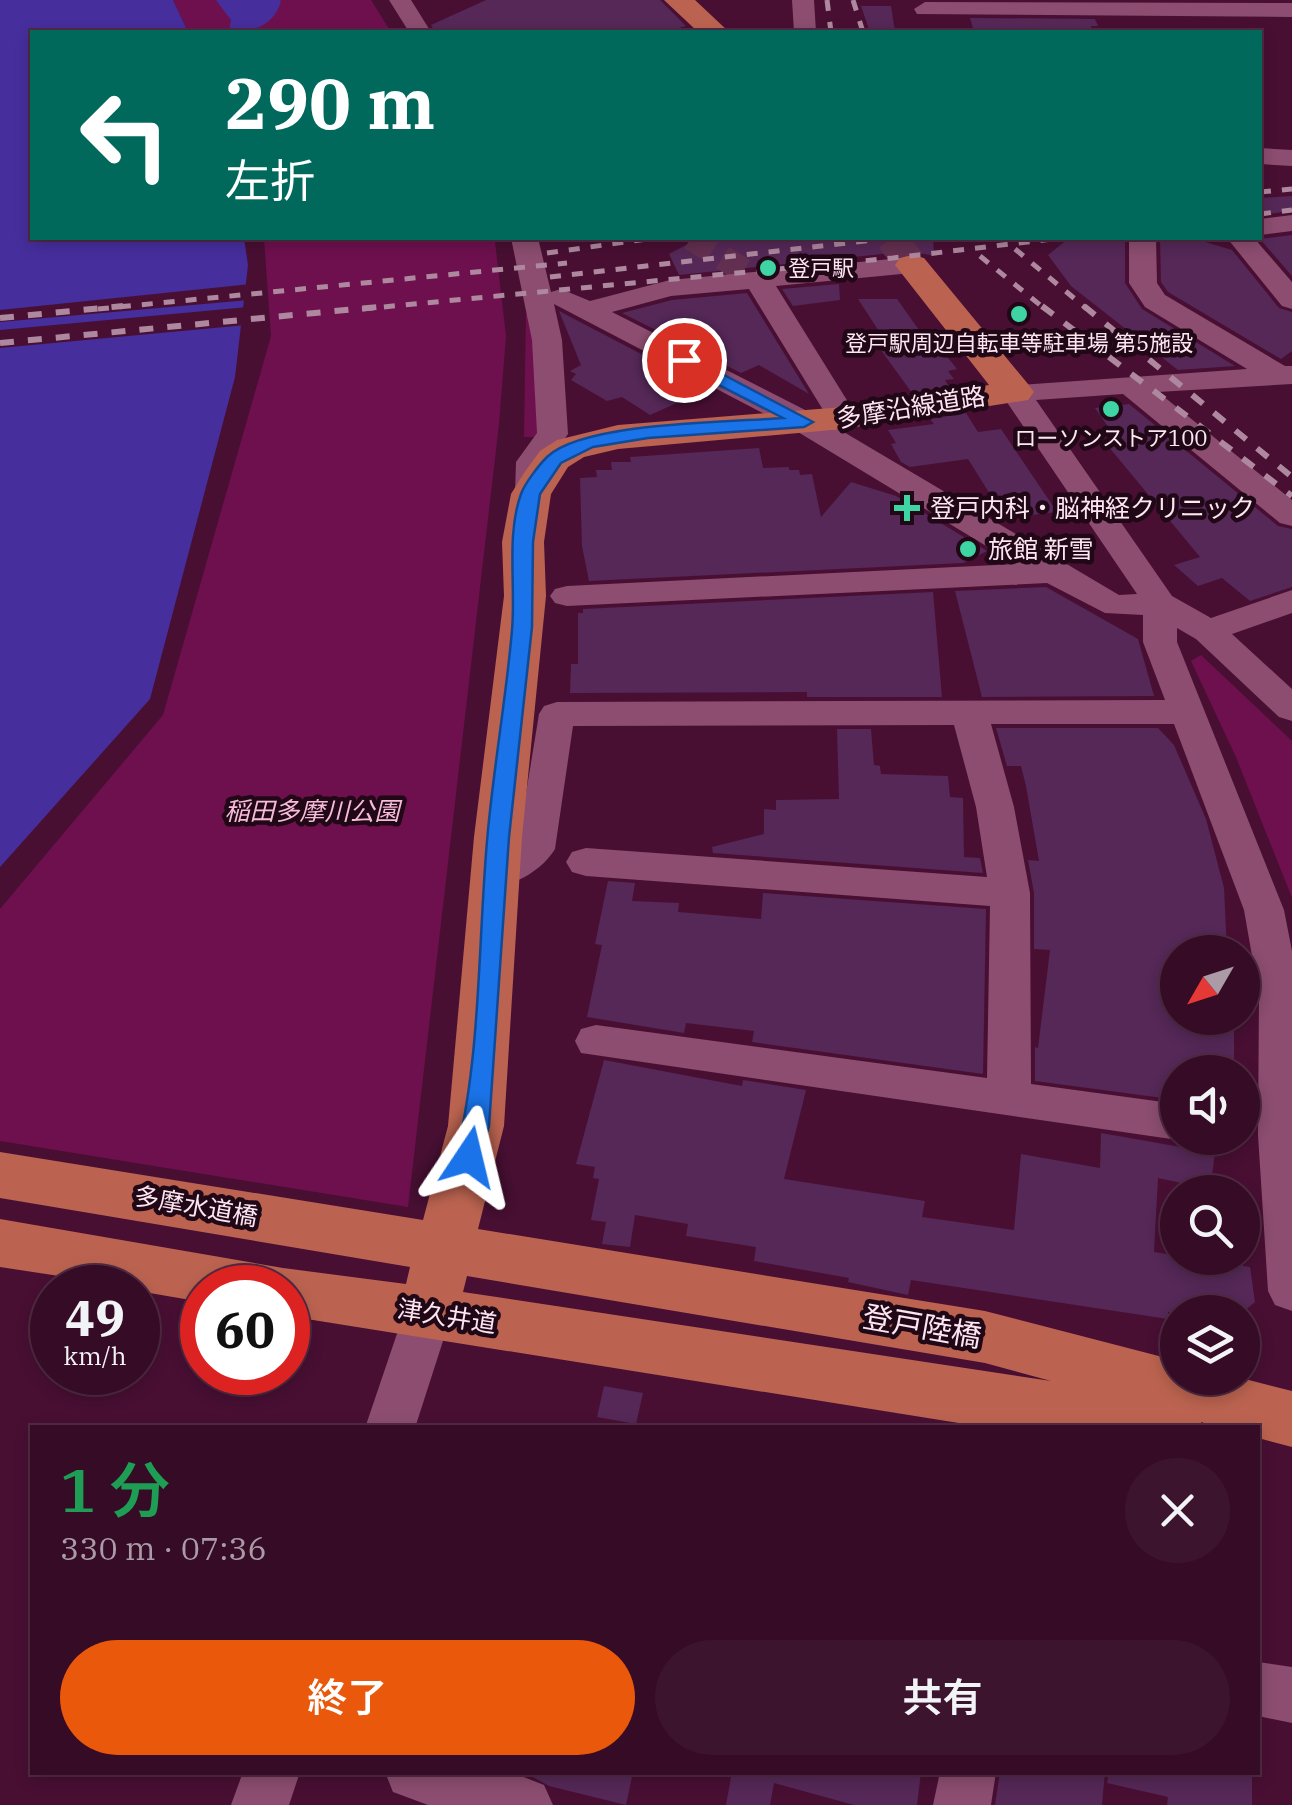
<!DOCTYPE html>
<html lang="ja">
<head>
<meta charset="utf-8">
<style>
  :root { --surface:#360b26; --page:#3d142e; --text:#f1f3f6; --muted:#aa9ba7; --line:#502b43; --accent:#ea580c }
  body { margin:0; font-family:"IBM Plex Serif","Noto Sans JP",serif; background:var(--page); color:var(--text); height:100vh; display:flex; flex-direction:column; font-size:38px; white-space:nowrap }
  * { box-sizing:border-box; margin:0 }
  p { font-size:32px; color:var(--muted) }
  .icon { flex:none; width:55px; height:55px; fill:none; stroke:currentColor; stroke-width:2; stroke-linecap:round; stroke-linejoin:round }
  .map { position:relative; flex:1; overflow:hidden }
  .panel { position:absolute; left:30px; top:1425px; width:1230px; height:350px; display:flex; flex-direction:column; background:var(--surface); border-radius:0px; box-shadow:0 5px 15px #0003,0 0 0 2px var(--line) }
  .panel>* { flex:none }
  .hud { position:absolute; left:30px; top:30px; width:1232px; height:210px; border-radius:0px; box-shadow:0 5px 15px #0003,0 0 0 2px var(--line); background:#00695c; color:#fff; overflow:hidden }
  .needle { width:65px; rotate:231deg }
  .buttons { position:absolute; left:1160px; top:935px; display:grid; gap:20px }
  .buttons a { display:grid; place-items:center; width:100px; height:100px; border-radius:50%; background:var(--surface); box-shadow:0 5px 15px #0003,0 0 0 2px var(--line); font-size:50px }
  .speed { position:absolute; left:30px; top:1265px; display:flex; gap:20px; font-size:50px; font-weight:700; text-align:center }
  .speed>* { display:grid; place-content:center; width:130px; height:130px; border-radius:50%; background:var(--surface); box-shadow:0 5px 15px #0003,0 0 0 2px var(--line); line-height:1 }
  .speed small { font-size:25px; font-weight:400 }
  .speed .limit { border:15px solid #d22; background:#fff; color:#111 }
  .pin { position:absolute; display:grid; place-items:center; width:85px; height:85px; color:#fff; margin:-42px; border:5px solid #fff; border-radius:50%; box-shadow:0 2px 10px #0007 }
  .me { position:absolute; width:110px; margin:-55px; rotate:10deg; stroke-linejoin:round; filter:drop-shadow(0 0 8px #0008) }
  .turn { display:flex; align-items:center; gap:35px; height:210px; padding:0 30px; font-size:45px }
  .turn .icon { width:130px; height:130px; stroke-width:2.5 }
  .turn b { display:block; font-size:70px; line-height:85px }
  .round { display:grid; place-items:center; flex:none; width:105px; height:105px; border-radius:52px; background:var(--page) }
  .head { display:flex; align-items:center; justify-content:space-between; height:170px; padding:0 30px }
  h1 { font-size:60px; font-weight:600; line-height:75px; color:#1e9e55 }
  .action { display:flex; gap:20px; margin-top:auto; padding:20px 30px }
  .action a { flex:1; height:115px; border-radius:60px; background:var(--accent); color:#fff; font-size:40px; font-weight:600; line-height:115px; text-align:center }
  .action a+a { background:var(--page); color:var(--text) }
  .map>svg:first-child { display:block }
</style>
</head>
<body>
<div class="map">
<svg width="1292" height="1805" viewBox="0 0 1292 1805">
  <rect width="100%" height="100%" fill="#480f33"/>
  <!-- green -->
  <g fill="#6e104e">
    <path d="M173 0H371L391 32H188Z"/>
    <path d="M264 238H494L495 242 506 336 499 424 408 1207 0 1141V909L163 715 271 336Z"/>
    <path d="M535 313 544 437H524L526 314Z"/>
    <path d="M1201 655 1292 741V898L1236 757 1191 661Z"/>
  </g>
  <!-- water -->
  <g fill="#462e9c">
    <path d="M0 0H173L188 32H32V238H244L248 265 235 377 150 699 0 867Z"/>
    <path d="M216 0H280L281 1C274 26 253 32 229 32L231 20Z"/>
  </g>
  <!-- pier -->
  <g fill="#480f33">
    <path d="M251 284 249 300 0 322V310Z"/>
    <path d="M248 307 246 325 0 348V330Z"/>
  </g>
  <!-- building -->
  <g fill="#552857">
    <path d="M486 0H660L686 26 665 32H435L431 25Z"/>
    <path d="M861 6H891L895 32H870Z"/>
    <path d="M970 18 1095 19 1098 26H1091L1093 32H974Z"/>
    <path d="M1292 196V211L1260 215V198Z"/>
    <path d="M1292 235V276L1260 239Z"/>
    <path d="M699 238H933L934 256 911 251 679 275 669 254Z"/>
    <path d="M1069 238H1125V283L1142 309 1235 366 1178 370 1071 286 1048 255Z"/>
    <path d="M1160 238H1192L1232 250 1279 308 1292 312V351L1281 359 1168 292 1161 282Z"/>
    <path d="M839 284 840 300 793 306 782 289Z"/>
    <path d="M747 293 809 394 759 365 741 373 622 313 672 300Z"/>
    <path d="M858 299H897L926 340 933 339 957 369 948 371 954 379 945 380 949 387 912 393 878 346 888 345Z"/>
    <path d="M559 311 708 389 650 415 622 397 607 401 571 380 576 374 570 371 581 365Z"/>
    <path d="M1129 404 1278 526 1292 529V587L1250 601 1222 578 1198 586 1174 565 1200 557 1108 446 1120 444 1095 408Z"/>
    <path d="M966 413 978 432 1001 429 1057 512 1005 518 968 459 910 467 901 462 891 444 896 443 888 430 934 424 930 419Z"/>
    <path d="M759 448 763 468 789 467V470H799L800 475 812 474 821 517 851 482 896 496 987 551 963 563 589 581 582 546 580 478 597 477 596 470H612L611 462H631L630 457Z"/>
    <path d="M1046 587 1138 639 1154 696 982 697 955 591Z"/>
    <path d="M933 592 942 697H807V692L570 693 571 664H578V613H583V609Z"/>
    <path d="M996 728H1158L1174 745 1206 819 1224 888 1227 952H1178V1018H1234V1072H1178V1100L1035 1081V1047L1038 1048 1050 950 1034 949V893L1028 860 1039 861 1026 786 1021 766H1007Z"/>
    <path d="M837 729H871L874 765 880 766 881 774 948 776 950 797 963 798 964 857 980 858 983 873 713 853 712 847 764 834V809L776 810V800L839 799Z"/>
    <path d="M608 881 635 883 632 901 679 903 678 912 761 919 763 893 986 909 983 1074 752 1042 754 1031 686 1023 684 1033 587 1017 602 945 595 944Z"/>
    <path d="M604 1060 742 1086 743 1080 806 1090 784 1179 925 1201 922 1217 1014 1230 1021 1154 1100 1168 1101 1133 1215 1153 1210 1189 1158 1178 1154 1252 1250 1267 1255 1302 1243 1312H1168V1319L911 1280 908 1295 848 1282 849 1278 754 1261 756 1247 686 1236 688 1224 635 1215 630 1247 602 1244 606 1222 591 1220 599 1179 593 1178 595 1167 576 1164Z"/>
    <path d="M604 1386 643 1393 636 1424 597 1417Z"/>
    <path d="M534 1772H633L626 1805 549 1786 533 1777Z"/>
    <path d="M732 1772H921L917 1805H854L774 1783 770 1805H726Z"/>
    <path d="M1000 1772H1105L1102 1805H995Z"/>
    <path d="M1109 1772H1252V1805H1167L1168 1797 1107 1783Z"/>
  </g>
  <g fill="none" stroke-linecap="round" stroke-linejoin="round">
    <!-- minor-tunnel -->
    <path stroke="#632f50" stroke-width="25" stroke-dasharray="25 12" stroke-linecap="butt" d="M691 238 757 279"/>
    <!-- major-tunnel -->
    <path stroke="#632f50" stroke-width="31" stroke-dasharray="31 16" stroke-linecap="butt" d="M891 238 912 265"/>
    <!-- minor -->
    <g fill="#8c4d70" fill-rule="evenodd">
      <path d="M389 0H411L431 32H409Z"/>
      <path d="M792 0H814L816 32H794Z"/>
      <path d="M925 2 1292 3V17L917 14 914 9Z"/>
      <path d="M1260 148 1292 150V166L1260 164Z"/>
      <path d="M1292 215V231L1260 235V219Z"/>
      <path d="M511 238H538L551 292 561 289 590 301 670 280 912 257 922 259 926 265 912 273 776 286 858 418 854 424H832L828 418 749 289 671 296 612 312 815 415 1119 595 1137 594 1000 392 1004 386 1247 369 1145 307 1129 283V238H1156L1157 283 1165 295 1285 366H1292V384L1158 392 1292 500V526L1280 523 1123 394 1036 400 1172 596 1211 618 1292 590V613L1232 634 1292 689V721L1279 717 1196 639 1177 628V642L1284 910 1292 951V1311L1275 1305 1268 1291 1258 1135 1259 996 1244 910 1174 724H991L1014 807 1030 893 1031 1084 1178 1104V1138H1184L1178 1140 581 1053 575 1041 581 1029 596 1025 987 1078 990 906 586 876 572 872 566 862 572 852 586 848 987 877 976 807 954 725 573 726 555 849C542 871 507 892 482 885L476 875 482 865 518 842 539 714 544 706 557 702 1165 700 1143 642V615L1105 613 1047 583 567 606 555 603 550 596 555 589 567 586 1016 564 793 429 554 304 562 340 568 434 548 462 547 494 542 501H520L515 494 516 462 537 433 532 340Z"/>
      <path d="M1227 238H1254L1292 282V309L1282 306Z"/>
      <path d="M428 1292 445 1298 452 1313 415 1428H365L404 1313 411 1298Z"/>
      <path d="M1258 1662 1292 1667V1723L1258 1716Z"/>
      <path d="M243 1772H300L289 1805H231Z"/>
      <path d="M385 1772H511L544 1785 553 1805H428L393 1792Z"/>
      <path d="M940 1772H996L991 1805H933Z"/>
    </g>
    <!-- major -->
    <g fill="#bb6350" fill-rule="evenodd">
      <path d="M664 0H695L729 32H698Z"/>
      <path d="M912 255 924 258 1028 384 1034 392 1028 400 843 429 618 449 584 457 568 467 551 494 544 542 546 596 522 837 504 1126 478 1229 985 1311 1178 1361V1378H1241L1292 1391V1447L1258 1438V1428H1220L1201 1422 1203 1428H990L288 1316V1288H202V1302L138 1291V1288L0 1267V1219L283 1268 406 1284 410 1267 0 1198V1152L423 1220 448 1126 474 837 504 596 502 542 511 494 524 473 540 451 557 440 618 425 843 407 989 385 895 265 900 258ZM467 1276 985 1363 1051 1381 463 1292Z"/>
    </g>
    <!-- rail-far1 -->
    <g stroke="#ae889e" stroke-width="5" stroke-dasharray="11 11" stroke-linecap="butt">
      <path d="M827 0 831 32"/>
      <path d="M853 0 863 32"/>
      <path d="M1260 192 1292 189"/>
      <path d="M1260 214 1292 210"/>
      <path d="M1015 249 1087 309"/>
      <path d="M547 253 654 238"/>
      <path d="M980 256 1045 309"/>
      <path d="M550 277 892 238"/>
      <path d="M98 309 567 263"/>
      <path d="M362 309 893 258 1061 238"/>
    </g>
    <!-- rail -->
    <g stroke="#ae889e" stroke-width="6" stroke-dasharray="14 14" stroke-linecap="butt">
      <path d="M1042 306 1292 496"/>
      <path d="M1084 306 1292 477"/>
      <path d="M0 318 123 306"/>
      <path d="M0 343 388 306"/>
    </g>
  </g>
  <!-- route -->
  <path fill="#1a73e8" stroke="#114b97" stroke-width="2.5" d="M678 357H690L813 422 804 427 648 438 593 447 561 463 540 494 533 542 532 627 509 837 489 1126 478 1164 469 1167 460 1164 456 1157C481 1054 478 945 487 841 493 770 506 700 512 630 516 587 506 535 521 494 525 483 539 465 547 457 583 422 731 422 783 418L678 364Z"/>
  <!-- markers -->
  <g fill="#3ed4a3" stroke="#200816" stroke-width="4">
    <circle cx="768" cy="268" r="10"/>
    <circle cx="1019" cy="314" r="10"/>
    <circle cx="1111" cy="409" r="10"/>
    <path d="M902 493h10v10h10v10h-10v10h-10v-10h-10v-10h10z"/>
    <circle cx="968" cy="549" r="10"/>
  </g>
  <g text-anchor="middle" stroke-width="9" stroke-linejoin="round" paint-order="stroke">
    <!-- far-poi labels -->
    <g font-size="22" fill="#fde6f1" stroke="#200816">
      <text x="788" y="276" text-anchor="start">登戸駅</text>
      <text x="1019" y="351">登戸駅周辺自転車等駐車場 第5施設</text>
      <text x="1111" y="446">ローソンストア100</text>
    </g>
    <!-- street labels -->
    <g font-size="25" fill="#fde6f1" stroke="#200816">
      <text transform="translate(911 407) rotate(-9)" y="9">多摩沿線道路</text>
      <text transform="translate(196 1206) rotate(10)" y="9">多摩水道橋</text>
      <text transform="translate(447 1316) rotate(9)" y="9">津久井道</text>
    </g>
    <!-- poi labels -->
    <g font-size="25" fill="#fde6f1" stroke="#200816" text-anchor="start">
      <text x="930" y="517">登戸内科・脳神経クリニック</text>
      <text x="988" y="558">旅館 新雪</text>
    </g>
    <!-- park labels -->
    <g font-size="25" font-style="italic" fill="#f7bbda" stroke="#200816">
      <text x="312" y="820">稲田多摩川公園</text>
    </g>
    <!-- near-street labels -->
    <g font-size="30" fill="#fde6f1" stroke="#200816">
      <text transform="translate(922 1327) rotate(10)" y="10">登戸陸橋</text>
    </g>
  </g>
</svg>
<div class="buttons">
<a><svg class="needle" viewBox="-14 -14 28 28"><path d="M0-13l5 13h-10z" fill="#e53935"/><path d="M0 13l5-13h-10z" fill="#aa9ba7"/></svg></a>
<a><svg class="icon" aria-label="sound" viewBox="0 0 24 24"><path d="M4 9h4l5-4v14l-5-4H4zM17 9q2 3 0 6"/></svg></a>
<a><svg class="icon" aria-label="search" viewBox="0 0 24 24"><circle cx="10" cy="10" r="6"/><path d="M15 15l6 6"/></svg></a>
<a><svg class="icon" aria-label="layers" viewBox="0 0 24 24"><path d="M12 4l9 5-9 5-9-5zM3 14l9 5 9-5"/></svg></a>
</div>
<div class="speed"><div>49<small>km/h</small></div><div class="limit">60</div></div>
<div class="pin" style="left:684px;top:360px;background:#d93025"><svg class="icon" aria-label="arrive" viewBox="0 0 24 24"><path d="M6 21V4h12l-3 4 3 4H6"/></svg></div>
<svg class="me" style="left:469px;top:1157px" viewBox="-20 -20 40 40"><path d="M0-17L14 15 0 8-14 15z" fill="#1a73e8" stroke="#fff" stroke-width="4"/></svg>
<div class="hud">
<div class="turn"><svg class="icon" aria-label="left" viewBox="0 0 24 24"><path d="M17 20v-9H6M10 6l-5 5 5 5"/></svg><div><b>290 m</b>左折</div></div>
</div>
<section class="panel">
<div class="head"><div><h1>1 分</h1><p>330 m · 07:36</p></div><a class="round"><svg class="icon" aria-label="close" viewBox="0 0 24 24"><path d="M6 6l12 12M18 6L6 18"/></svg></a></div>
<div class="action"><a>終了</a><a>共有</a></div>
</section>
</div>
</body>
</html>
